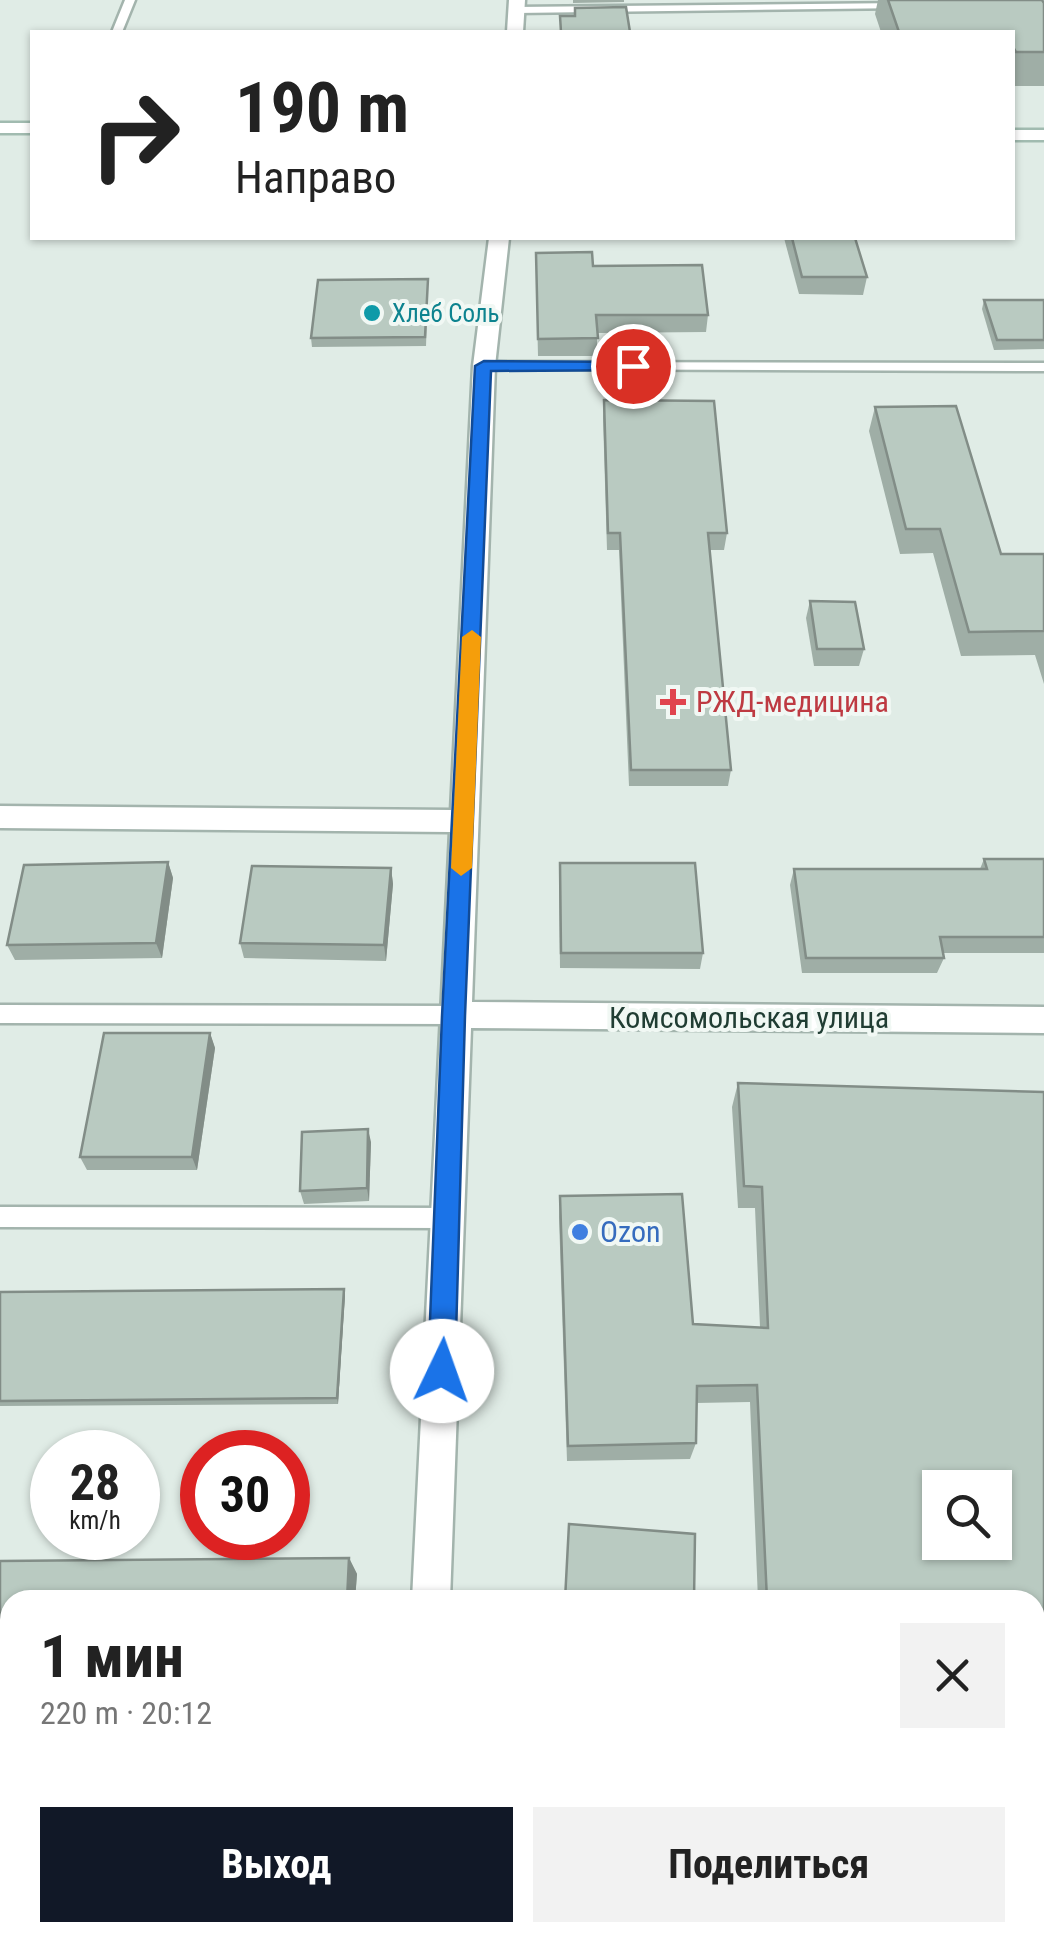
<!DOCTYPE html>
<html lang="ru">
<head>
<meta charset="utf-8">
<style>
  :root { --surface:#fff; --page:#f2f2f2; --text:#222; --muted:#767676; --accent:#111827 }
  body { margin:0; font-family:"Roboto Condensed",sans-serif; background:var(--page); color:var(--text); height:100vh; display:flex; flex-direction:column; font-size:38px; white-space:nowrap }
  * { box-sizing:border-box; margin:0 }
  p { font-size:32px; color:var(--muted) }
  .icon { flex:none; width:55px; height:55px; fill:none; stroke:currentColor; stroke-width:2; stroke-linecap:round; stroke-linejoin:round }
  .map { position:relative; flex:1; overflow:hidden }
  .drawer { position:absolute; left:0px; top:1590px; width:1045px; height:352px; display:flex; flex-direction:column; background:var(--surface); border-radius:30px 30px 0 0; box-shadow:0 2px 8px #0004 }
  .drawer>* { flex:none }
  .hud { position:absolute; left:30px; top:30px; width:985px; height:210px; border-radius:0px; box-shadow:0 2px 8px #0004; background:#fff; color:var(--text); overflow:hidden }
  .tools { position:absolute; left:922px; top:1470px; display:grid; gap:20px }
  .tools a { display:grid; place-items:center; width:90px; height:90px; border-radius:0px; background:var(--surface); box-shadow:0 2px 8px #0004; font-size:50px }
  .speed { position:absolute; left:30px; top:1430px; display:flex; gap:20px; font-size:50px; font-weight:700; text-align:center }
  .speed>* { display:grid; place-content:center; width:130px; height:130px; border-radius:50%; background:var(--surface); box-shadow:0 2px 8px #0004; line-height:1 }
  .speed small { font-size:25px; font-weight:400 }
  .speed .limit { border:15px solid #d22; background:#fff; color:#111 }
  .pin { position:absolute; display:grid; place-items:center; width:85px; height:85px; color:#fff; margin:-42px; border:5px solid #fff; border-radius:50%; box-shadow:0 2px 10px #0007 }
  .me { position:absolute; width:110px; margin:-55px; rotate:3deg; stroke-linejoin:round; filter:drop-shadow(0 0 8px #0008) }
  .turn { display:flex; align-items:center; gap:35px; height:210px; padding:0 40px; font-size:45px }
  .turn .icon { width:130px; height:130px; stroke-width:2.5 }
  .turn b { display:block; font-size:70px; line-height:85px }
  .round { display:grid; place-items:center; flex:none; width:105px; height:105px; border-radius:0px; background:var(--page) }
  .head { display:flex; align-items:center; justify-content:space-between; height:170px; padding:0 40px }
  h1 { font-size:60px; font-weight:700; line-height:75px }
  .primary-button { display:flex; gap:20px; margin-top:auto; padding:20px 40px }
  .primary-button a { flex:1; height:115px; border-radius:0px; background:var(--accent); color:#fff; font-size:40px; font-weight:700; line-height:115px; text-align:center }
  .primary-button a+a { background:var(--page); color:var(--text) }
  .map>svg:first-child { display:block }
</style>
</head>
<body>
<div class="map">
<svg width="1044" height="1941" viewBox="0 0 1044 1941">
  <rect width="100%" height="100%" fill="#e0ece6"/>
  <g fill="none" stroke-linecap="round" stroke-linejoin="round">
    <!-- lane casing -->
    <g stroke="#a3b4ad" stroke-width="5">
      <g id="lane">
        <path d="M125 0H135L122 32H112Z"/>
        <path d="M904 3 908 4V8L516 13 511 10 516 7Z"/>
        <path d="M484 362 1044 363V371L479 369 477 366Z"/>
        <path d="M0 1005 454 1006 461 1009 464 1015 461 1021 454 1024 0 1023Z"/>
        <path d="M0 1207 449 1208 457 1211 460 1218 457 1225 449 1228 0 1227Z"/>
        <rect x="0" y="1805" width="10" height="28"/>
        <path d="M10 1928V1932H37V1941H7Z"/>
      </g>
    </g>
    <!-- street casing -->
    <g stroke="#a3b4ad" stroke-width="5">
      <g id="street">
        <path d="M509 0H525L523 32H507Z"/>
        <path d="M489 238H509L495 366 472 1002 1044 1007V1033L471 1028 450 1600H412L450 832 0 828V806L451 810 473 366Z"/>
        <path d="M392 1932H436L435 1941H391Z"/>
      </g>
    </g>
    <!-- secondary casing -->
    <g stroke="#a1bbb0" stroke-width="5">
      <g id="secondary">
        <rect x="0" y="123" width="32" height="10"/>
        <rect x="1012" y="130" width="32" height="10"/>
      </g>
    </g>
    <!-- lane -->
    <use href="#lane" fill="#fff" fill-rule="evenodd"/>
    <!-- street -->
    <use href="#street" fill="#fff" fill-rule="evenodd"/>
    <!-- secondary -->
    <use href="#secondary" fill="#fff" fill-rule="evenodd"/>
  </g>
  <!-- wall -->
  <g fill="#9faea6">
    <path d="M573 0H624V2L573 3Z"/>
    <path d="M871 0H1042L1044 3V86H1012V32H881L875 14 878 0Z"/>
    <path d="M784 238H855L867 277 863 295 799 294Z"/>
    <path d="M593 266 708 315 706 332 597 333V356H538L536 270Z"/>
    <path d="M428 288 426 346 312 347 311 338Z"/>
    <path d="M984 300H1044V349L994 350 982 309Z"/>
    <path d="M604 400 727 533 724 550H710L731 770 728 786H629L619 550H607L603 417Z"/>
    <path d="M875 407 1001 554H1044V684L1035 655 961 656 933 553 900 554 869 431Z"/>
    <path d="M810 601 864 649 859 666H814L806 618Z"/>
    <path d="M984 859H1044V953H943L944 958 937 973H802L790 885 794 869H980Z"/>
    <path d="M168 862 173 878 162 958 15 960 7 945Z"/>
    <path d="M391 868 393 884 386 961 244 958 240 943Z"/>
    <path d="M559 879 703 953 700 969 560 968Z"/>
    <path d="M210 1033 215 1048 197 1170H87L80 1157Z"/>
    <path d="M738 1083 1035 1600H758L750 1402 696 1403V1443L690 1459 567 1461 559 1217 560 1196 693 1324 760 1327 755 1208H738L732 1107Z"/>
    <path d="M371 1142 369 1201 304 1204 300 1191Z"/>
    <path d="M344 1289 345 1295 338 1404 0 1406V1292Z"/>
    <path d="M349 1558 357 1574 355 1600H10V1709H0V1561Z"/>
  </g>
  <!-- shaded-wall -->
  <g fill="#828d87">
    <path d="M168 862 173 878 162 958 156 943Z"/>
    <path d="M391 868 393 884 386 961 384 945Z"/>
    <path d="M210 1033 215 1048 197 1170 192 1157Z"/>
    <path d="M368 1129 371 1142 369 1201 367 1188Z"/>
    <path d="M344 1289 345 1295 338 1404 337 1398Z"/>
    <path d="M349 1558 357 1574 355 1600H347Z"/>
    <path d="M256 1932H268V1941H255Z"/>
  </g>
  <!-- building -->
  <g fill="#b9cac1" stroke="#828d87" stroke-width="2.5" fill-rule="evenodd">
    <path d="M888 0H1042L1044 3V52H1016L1012 45V32H899Z"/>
    <path d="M626 7 630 32H561L560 16H575V8Z"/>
    <path d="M792 238H855L867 277H802Z"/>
    <path d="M592 252 593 266 702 265 708 315H596L598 338 538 339 536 253Z"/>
    <path d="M428 279 425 337 311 338 318 280Z"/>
    <path d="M984 300H1044V340H997Z"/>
    <path d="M604 400 714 401 727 533H708L731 770H631L620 533H608Z"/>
    <path d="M956 406 1001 554H1044V631L969 632 940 529H906L875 407Z"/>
    <path d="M810 601 855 602 864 649H817Z"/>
    <path d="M984 859H1044V937H940L944 958H806L794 869H987Z"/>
    <path d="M168 862 156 943 7 945 24 865Z"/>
    <path d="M560 863H695L703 953H561Z"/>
    <path d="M252 866 391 868 384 945 240 943Z"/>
    <path d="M104 1033H210L192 1157H80Z"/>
    <path d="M738 1083 1044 1092V1941H596L540 1936V1932H1035V1600H767L757 1385 697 1386 696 1443 568 1446 560 1196 682 1194 693 1324 768 1328 762 1187 744 1186ZM940 1488H995V1542H940Z"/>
    <path d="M368 1129 367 1188 300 1191 302 1132Z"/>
    <path d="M344 1289 337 1398 0 1401V1292Z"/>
    <path d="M569 1524 695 1534 694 1600H565Z"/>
    <path d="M349 1558 347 1600H10V1699H0V1561Z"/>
    <path d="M97 1932H256L255 1941H96Z"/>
  </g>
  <!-- route -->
  <path fill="#1a73e8" stroke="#114b97" stroke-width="2.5" d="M633 362 641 366 639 370 491 371 465 1016 455 1371 451 1380 442 1384 432 1380 428 1371 442 1016 475 366 484 361Z"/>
  <!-- slow -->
  <path fill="#f59e0b" d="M472 630 481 637 472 868 461 876 451 868 462 637Z"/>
  <!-- markers -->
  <circle fill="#0f9aa8" stroke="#f1f8f4" stroke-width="4" cx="372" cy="313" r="10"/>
  <path fill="#e0444e" stroke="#f1f8f4" stroke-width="4" d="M668 687h10v10h10v10h-10v10h-10v-10h-10v-10h10z"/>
  <circle fill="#3f7fe0" stroke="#f1f8f4" stroke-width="4" cx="580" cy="1232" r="10"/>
  <g text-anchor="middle" stroke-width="8" stroke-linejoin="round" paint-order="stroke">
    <!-- far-culture labels -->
    <g font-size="25" fill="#0d838f" stroke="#f1f8f4" text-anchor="start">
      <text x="392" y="322">Хлеб Соль</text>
    </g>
    <!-- health labels -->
    <g font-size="30" fill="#be3a42" stroke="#f1f8f4" text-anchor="start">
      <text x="696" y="712">РЖД-медицина</text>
    </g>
    <!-- street labels -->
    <g font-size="30" fill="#203d33" stroke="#f1f8f4">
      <text x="749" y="1028">Комсомольская улица</text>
    </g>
    <!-- shop labels -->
    <g font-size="30" fill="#366cbe" stroke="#f1f8f4" text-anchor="start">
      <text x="600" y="1242">Ozon</text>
    </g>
  </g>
</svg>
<div class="tools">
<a><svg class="icon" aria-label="search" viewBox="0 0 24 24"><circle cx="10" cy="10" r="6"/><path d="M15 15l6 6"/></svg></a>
</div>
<div class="speed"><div>28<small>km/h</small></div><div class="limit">30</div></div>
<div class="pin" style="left:633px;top:366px;background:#d93025"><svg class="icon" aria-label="arrive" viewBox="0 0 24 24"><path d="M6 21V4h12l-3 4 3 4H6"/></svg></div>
<svg class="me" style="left:442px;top:1371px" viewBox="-20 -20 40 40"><circle r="19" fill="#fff"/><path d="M0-13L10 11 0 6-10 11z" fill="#1a73e8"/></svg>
<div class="hud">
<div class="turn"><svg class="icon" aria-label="right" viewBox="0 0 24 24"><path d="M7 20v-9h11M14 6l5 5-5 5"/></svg><div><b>190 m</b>Направо</div></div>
</div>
<section class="drawer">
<div class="head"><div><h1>1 мин</h1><p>220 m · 20:12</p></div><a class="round"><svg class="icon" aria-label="close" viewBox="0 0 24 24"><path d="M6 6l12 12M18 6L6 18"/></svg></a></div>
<div class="primary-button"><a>Выход</a><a>Поделиться</a></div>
</section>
</div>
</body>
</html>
